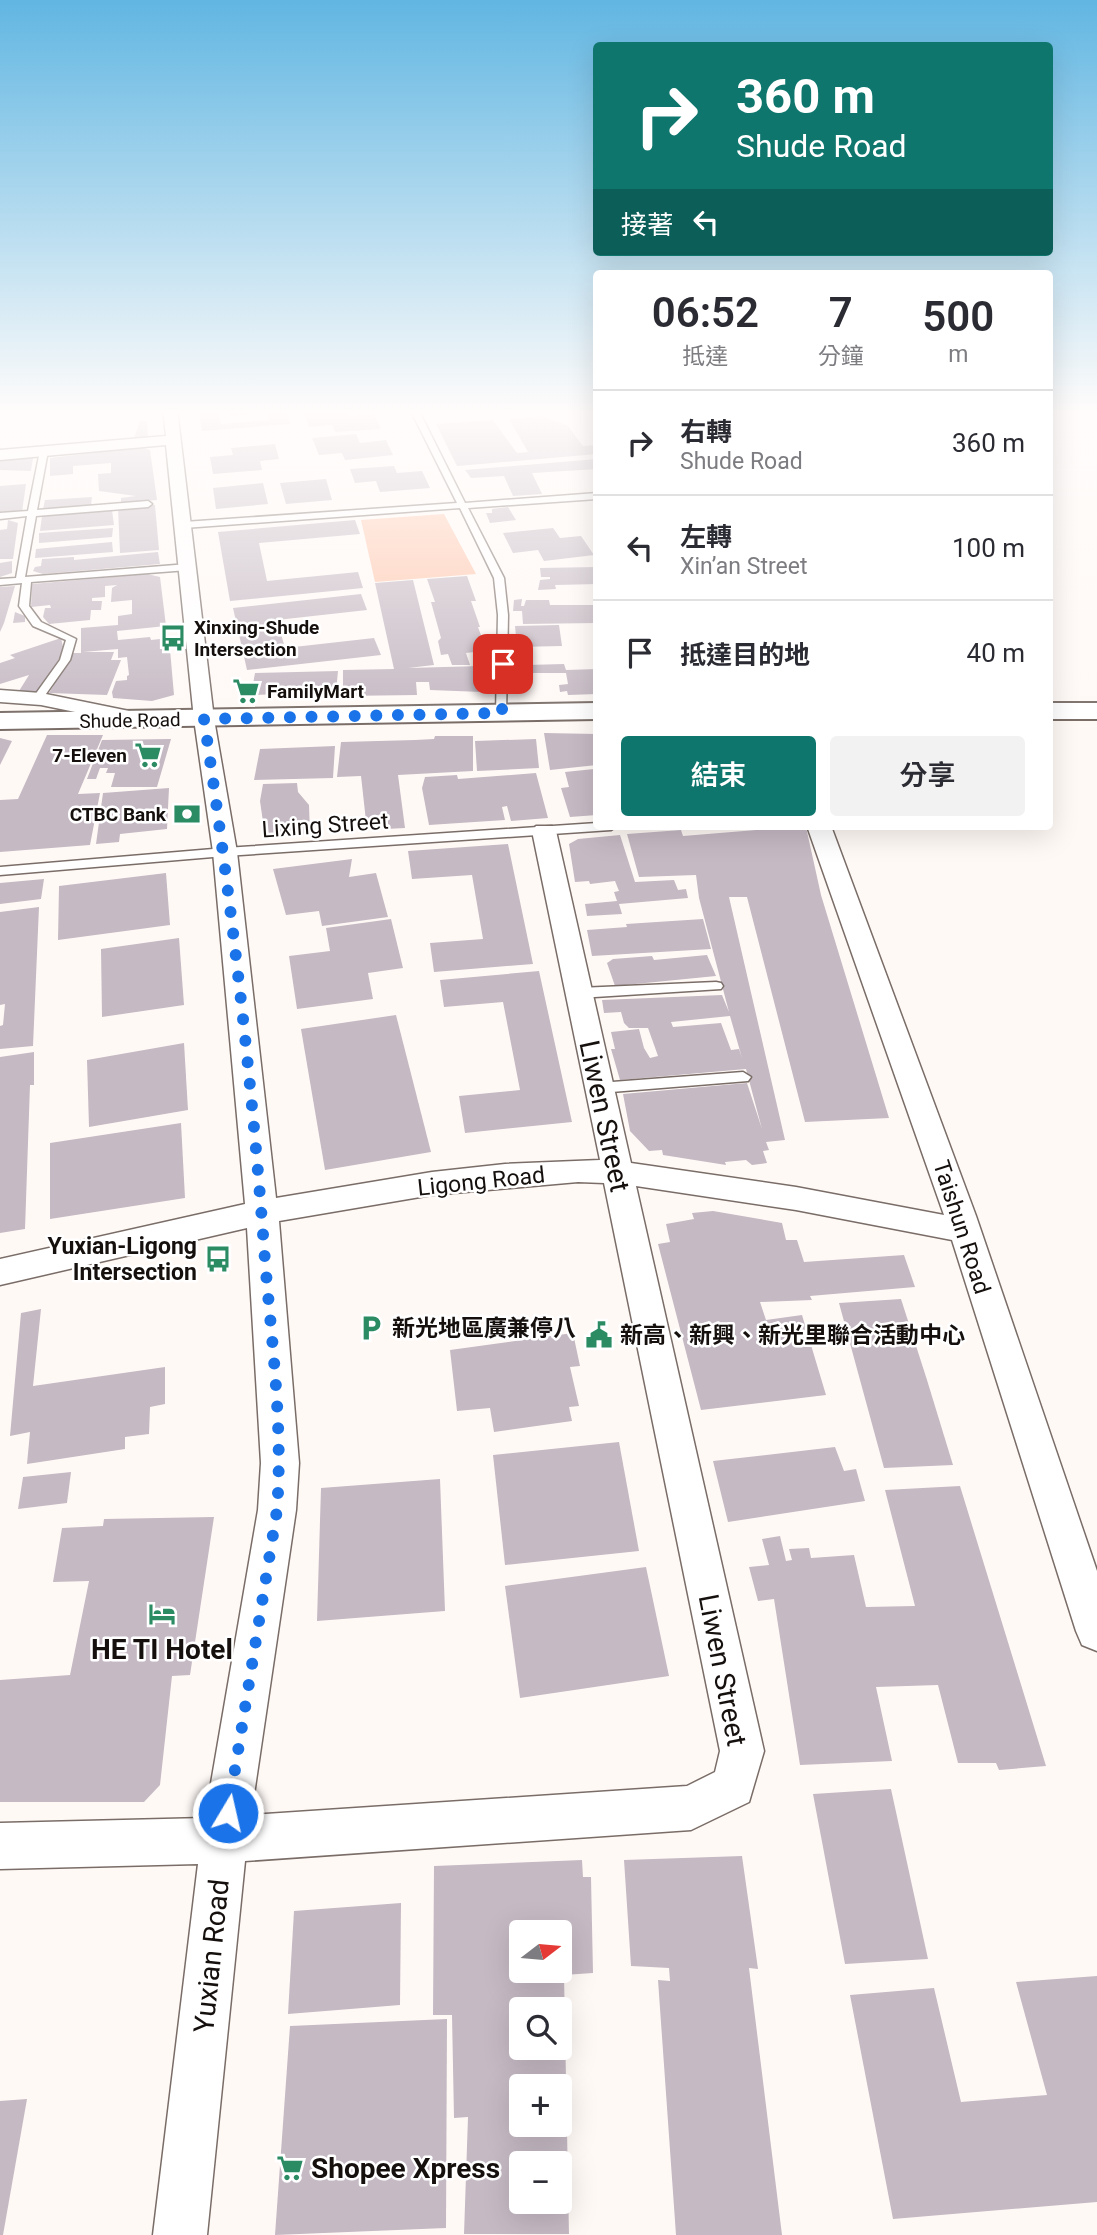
<!DOCTYPE html>
<html lang="zh-TW">
<head>
<meta charset="utf-8">
<style>
  :root { --surface:#fff; --page:#f2f2f3; --text:#2b2b33; --muted:#7c7c81; --line:#e1e1e2; --accent:#0f766e }
  body { margin:0; font-family:Roboto,"Noto Sans TC",sans-serif; background:var(--page); color:var(--text); height:100vh; display:flex; flex-direction:column; font-size:26px; white-space:nowrap }
  * { box-sizing:border-box; margin:0 }
  p { font-size:23px; color:var(--muted) }
  .icon { flex:none; width:38px; height:38px; fill:none; stroke:currentColor; stroke-width:2; stroke-linecap:round; stroke-linejoin:round }
  .map { position:relative; flex:1; overflow:hidden }
  .sheet { position:absolute; left:593px; top:270px; width:460px; height:560px; display:flex; flex-direction:column; background:var(--surface); border-radius:7px; box-shadow:0 7px 28px #0002 }
  .sheet>* { flex:none }
  .banner { position:absolute; left:593px; top:42px; width:460px; height:214px; border-radius:7px; box-shadow:0 7px 28px #0002; background:#0f766e; color:#fff; overflow:hidden }
  .needle { width:46px; rotate:74deg }
  .tools { position:absolute; left:509px; top:1920px; display:grid; gap:14px }
  .tools a { display:grid; place-items:center; width:63px; height:63px; border-radius:7px; background:var(--surface); box-shadow:0 7px 28px #0002; font-size:35px }
  .pin { position:absolute; display:grid; place-items:center; width:60px; height:60px; color:#fff; margin:-30px; border-radius:14px; box-shadow:0 4px 10px #0006 }
  .me { position:absolute; width:77px; margin:-38px; rotate:9deg; stroke-linejoin:round; filter:drop-shadow(0 0 5px #0008) }
  .turn { display:flex; align-items:center; gap:24px; height:147px; padding:0 28px; font-size:32px }
  .turn .icon { width:91px; height:91px; stroke-width:2.5 }
  .turn b { display:block; font-size:49px; line-height:60px }
  .then { display:flex; align-items:center; height:66px; padding:0 28px; background:#0003; gap:14px; font-size:26px }
  .eta { display:flex; justify-content:space-evenly; align-items:center; height:119px; text-align:center }
  .eta b { font-size:42px; font-weight:600; line-height:49px }
  .primary-button { display:flex; gap:14px; margin-top:auto; padding:14px 28px }
  .primary-button a { flex:1; height:80px; border-radius:7px; background:var(--accent); color:#fff; font-size:28px; font-weight:600; line-height:80px; text-align:center }
  .primary-button a+a { background:var(--page); color:var(--text) }
  ul { padding:0; list-style:none }
  li { display:flex; align-items:center; gap:21px; height:105px; padding:0 28px; border-top:2px solid var(--line) }
  li div { flex:1 }
  li b { display:block; font-size:26px }
  li em { font-style:normal }
  .map>svg:first-child { display:block }
</style>
</head>
<body>
<div class="map">
<svg width="1097" height="2235" viewBox="0 0 1097 2235">
  <rect width="100%" height="100%" fill="#fff9f6"/>
  <!-- green -->
  <path fill="#fec4a9" d="M444 514 476 574 375 582 361 520Z"/>
  <!-- building -->
  <g fill="#c5b9c3" fill-rule="evenodd">
    <path d="M199 409H217L221 424 269 420 266 409H286L290 424 202 431Z"/>
    <path d="M229 409H247L248 415 231 416Z"/>
    <path d="M346 409 349 416 374 414 381 429 335 432 332 425 309 427 304 413Z"/>
    <path d="M541 416 567 425 583 446 597 445V454L457 466 436 424 493 420 517 453 528 452 509 419Z"/>
    <path d="M140 421H147L148 437 133 441Z"/>
    <path d="M356 434 360 443 386 440 393 455 345 460 342 453 319 455 312 438Z"/>
    <path d="M275 444 279 459 260 461 262 470 213 474 210 457 233 455 231 448Z"/>
    <path d="M140 447 150 450 157 500 121 503V498L136 496 99 491 98 474 111 473V463L73 466V474L50 476V458Z"/>
    <path d="M25 456 33 458 31 471 0 470V458Z"/>
    <path d="M597 459V469L532 473 542 494 513 496 504 476 471 478 465 470Z"/>
    <path d="M394 466 397 473 422 471 430 488 380 492 376 481 355 483 350 469Z"/>
    <path d="M326 479 332 500 286 504 280 483Z"/>
    <path d="M263 483 268 504 216 509 213 488Z"/>
    <path d="M26 484 22 512 0 513V486Z"/>
    <path d="M92 497 91 506 43 509 45 500Z"/>
    <path d="M155 505 159 550 120 553 118 508Z"/>
    <path d="M508 507 516 520 490 523 486 513H492V509Z"/>
    <path d="M112 510 114 525 40 531 42 516Z"/>
    <path d="M8 520 18 523 13 559H0V530L7 529Z"/>
    <path d="M355 520 360 534 259 543 267 581 358 572 363 588 230 601 218 532Z"/>
    <path d="M113 528 112 537 39 543V533Z"/>
    <path d="M553 528 560 538 581 536 594 555 544 561 538 550 513 553 503 533Z"/>
    <path d="M112 542 113 552 35 558 36 549Z"/>
    <path d="M158 552 160 564 43 574 33 571 35 567 41 566 42 559 74 557V560Z"/>
    <path d="M12 561V573L0 577V563Z"/>
    <path d="M597 567V584L555 585 556 589 538 590 540 580 550 579V577H541L540 568Z"/>
    <path d="M147 574 160 577 166 626 117 631 118 640 150 637 151 640 169 638 174 695 152 701 113 698 112 692 116 681 127 680V676L129 675 127 657 118 658V649L83 652H114L111 660H121L107 695 49 693 73 653H81V628L118 625V616L132 614V600L111 602 112 588 117 585 105 586V597L92 598V601H102L101 610H91L90 620 49 624 43 617 45 608H51L50 605 31 607 32 584Z"/>
    <path d="M467 576 476 601H471L480 627H478L482 638 478 639 482 651 466 653 470 665H452L448 654 441 655 438 641 441 638 431 602H435L427 579Z"/>
    <path d="M413 580 434 665 408 668 481 666 482 692 430 690 429 682H416L417 695 343 696V670L394 669 375 583Z"/>
    <path d="M15 586 4 623 0 632V587Z"/>
    <path d="M361 594 367 610 277 620 285 648 374 638 381 655 247 670 233 608Z"/>
    <path d="M522 599 521 606H524L526 600H549L550 605H597V623L523 624 522 611H513L514 600Z"/>
    <path d="M15 612 25 616V622L13 623Z"/>
    <path d="M559 625 562 646 517 647 515 626Z"/>
    <path d="M61 638 64 651 40 693 19 691 29 675 0 684V663L15 658 10 655Z"/>
    <path d="M564 664 566 670 597 669V694L568 695 567 691 560 692 559 685 568 684 566 673H528L527 665Z"/>
    <path d="M338 671 336 692 251 695 255 673Z"/>
    <path d="M544 733 597 734V765L550 770Z"/>
    <path d="M47 735H103L78 794 100 793 90 845 0 852V800L18 799Z"/>
    <path d="M435 736H473V771L398 775 405 828 367 830 361 776 337 777 341 742 415 740 434 739Z"/>
    <path d="M0 738 12 741 0 765Z"/>
    <path d="M171 739 157 787H111L115 773H106L108 768H100L96 779H87L102 740Z"/>
    <path d="M536 739 539 768 477 771 475 741Z"/>
    <path d="M335 746 333 778 254 780 260 749Z"/>
    <path d="M594 769 597 775V815L570 817 561 788 569 787 565 772Z"/>
    <path d="M536 773 548 818 511 821 507 806 502 807 505 820 429 825 422 788 425 777 457 775 458 779Z"/>
    <path d="M297 783 298 792 309 805 310 834 265 836 260 801 263 784Z"/>
    <path d="M169 788 167 829 120 834 119 842 96 844 103 793Z"/>
    <path d="M754 826 806 827 821 895 889 1118 805 1122 747 897H729L785 1140 766 1142 769 1150 763 1151 767 1163 752 1165 746 1160 725 1162 726 1165 663 1155 662 1150 649 1151 630 1131 623 1094 747 1083 762 1129 746 1069 620 1080 611 1049H615L611 1032 639 1029 644 1048 650 1058 658 1056 648 1028H629L624 1023 621 1012 604 1013 602 1000 722 995 729 1012 699 898 696 875 639 877 627 834 681 830 683 836 756 830ZM730 1016 742 1058 739 1049 731 1050 721 1023 673 1027 671 1022Z"/>
    <path d="M620 835 635 882 674 880 678 890 686 889 688 898 619 904 622 914 587 916 585 904 617 901 614 892 619 891 615 881 590 884 589 881 575 882 569 844 578 839Z"/>
    <path d="M508 844 533 964 434 972 430 943 483 939 472 875 412 879 408 851Z"/>
    <path d="M352 859 349 877 376 873 388 917 322 926 319 911 286 915 273 869Z"/>
    <path d="M166 873 170 925 58 940 59 886Z"/>
    <path d="M44 879 41 899 0 904V883Z"/>
    <path d="M39 907 33 1046 0 1049V1026L3 1025 5 1004 0 1005V912Z"/>
    <path d="M391 919 403 968 368 973 373 999 297 1009 289 956 330 951 326 928Z"/>
    <path d="M703 919 711 949 592 956 587 930 627 927 626 924Z"/>
    <path d="M179 938 184 1005 102 1017 101 949Z"/>
    <path d="M707 955 716 976 615 986 607 963 613 959 652 956 654 960Z"/>
    <path d="M539 971 572 1122 465 1133 459 1096 520 1090 503 1002 444 1007 440 980Z"/>
    <path d="M396 1015 431 1152 325 1170 301 1029Z"/>
    <path d="M184 1043 188 1110 89 1127 87 1060Z"/>
    <path d="M34 1052V1085H30L25 1229 0 1233V1057Z"/>
    <path d="M181 1123 185 1198 50 1219V1143Z"/>
    <path d="M713 1211 782 1223 786 1240H797L804 1262 904 1255 915 1287 810 1296 812 1300 760 1302 766 1320 802 1315 826 1395 701 1410 658 1244 670 1242 666 1224 694 1219 692 1213Z"/>
    <path d="M901 1299 927 1380 953 1465 884 1468 839 1303Z"/>
    <path d="M41 1309 33 1386 165 1367V1404L150 1407 149 1434 125 1437V1449L27 1464 30 1432 10 1436 21 1313Z"/>
    <path d="M573 1333 580 1366 570 1367 579 1406 569 1407 572 1421 494 1432 490 1408 457 1411 450 1350Z"/>
    <path d="M619 1442 639 1551 505 1565 493 1455Z"/>
    <path d="M835 1447 844 1471 856 1469 865 1501 728 1522 713 1461Z"/>
    <path d="M71 1472 67 1503 18 1509 23 1477Z"/>
    <path d="M440 1479 445 1611 317 1621 321 1488Z"/>
    <path d="M960 1486 1046 1766 999 1770 996 1763H958L938 1685 876 1687 892 1761 800 1765 774 1599 758 1601 749 1567 769 1565 762 1539 780 1536 786 1561 792 1560 789 1549 809 1548 811 1558 854 1555 866 1607 915 1606 885 1490Z"/>
    <path d="M214 1517 190 1675 172 1676 160 1785 144 1802H0V1680L70 1675 89 1581 53 1582 62 1528 103 1526 104 1519Z"/>
    <path d="M646 1567 669 1676 520 1698 505 1586Z"/>
    <path d="M891 1789 928 1959 845 1964 813 1794Z"/>
    <path d="M742 1856 758 1969 749 1968 782 2235H676L658 1980 670 1981 669 1968 631 1966 624 1860Z"/>
    <path d="M582 1860 583 1877H591L593 1973 564 1975 569 2234H464L468 2117 454 2118 452 2015H433L434 1866ZM522 1932H560V1970H522ZM522 2009H560V2048H522ZM522 2086H560V2124H522ZM522 2163H560V2202H522Z"/>
    <path d="M401 1903 400 2005 288 2014 294 1911Z"/>
    <path d="M1097 1976V2202L893 2219 850 1995 934 1988 961 2102 1047 2095 1016 1982Z"/>
    <path d="M447 2019 446 2228 275 2235 290 2026Z"/>
    <path d="M27 2099 3 2235H0V2101Z"/>
  </g>
  <g fill="none" stroke-linecap="round" stroke-linejoin="round">
    <!-- lane casing -->
    <g stroke="#7a6d67" stroke-width="3">
      <g id="lane">
        <path d="M410 409H418L465 503 597 493V499L468 508 504 578 508 615 506 715 496 713 498 615 494 578 460 508 184 528 180 525 184 522 457 503Z"/>
        <path d="M44 449 48 451 37 510 148 501 152 504 148 507 36 516 25 577 188 564 193 567 188 570 31 582 29 606 41 622 76 639 70 660 41 701 37 702 32 699 60 660 66 640 33 626 19 606 22 583 0 585V579L16 578 27 516 0 519V513L28 511 40 451Z"/>
        <path d="M597 823V826H617L611 830 225 856 0 875V867L225 848Z"/>
        <path d="M716 982 721 983 723 986 721 989 579 998 572 993 579 988Z"/>
        <path d="M743 1072 751 1077 748 1081 599 1093 591 1088 599 1083Z"/>
      </g>
    </g>
    <!-- street casing -->
    <g stroke="#7a6d67" stroke-width="3">
      <g id="street">
        <path d="M163 409H177L214 719 237 852 276 1198 432 1172 505 1164 600 1160 532 831 536 826H552L556 831 631 1163 796 1187 944 1215 807 826H831L976 1216 1097 1571V1651L1082 1645 1076 1631 952 1240 796 1210 636 1186 764 1751 749 1802 691 1830 245 1861 207 2235H153L198 1864 0 1869V1823L205 1818 258 1510 261 1463 247 1228 0 1285V1259L245 1204 213 852 194 719 166 445 0 460V450L166 436ZM578 1182 604 1183 720 1751 715 1772 687 1786 251 1815 296 1510 299 1463 279 1221 432 1195Z"/>
        <path d="M0 690 41 693 139 713 146 715 149 719 146 723 139 725 41 705 0 702Z"/>
      </g>
    </g>
    <!-- secondary casing -->
    <g stroke="#7a6d67" stroke-width="4">
      <g id="secondary">
        <path d="M597 703V719L0 729V713Z"/>
        <rect x="1050" y="703" width="47" height="16"/>
      </g>
    </g>
    <!-- lane -->
    <use href="#lane" fill="#fff" fill-rule="evenodd"/>
    <!-- street -->
    <use href="#street" fill="#fff" fill-rule="evenodd"/>
    <!-- secondary -->
    <use href="#secondary" fill="#fff" fill-rule="evenodd"/>
  </g>
  <!-- sky -->
  <linearGradient id="sky" x2="0" y2="1"><stop stop-color="#61b6e2"/><stop offset="0.57" stop-color="#fffcfb"/><stop offset="1" stop-color="#fffcfb" stop-opacity="0"/></linearGradient>
  <rect width="1097" height="722" fill="url(#sky)"/>
  <g fill="none" stroke-linecap="round" stroke-linejoin="round">
    <!-- route -->
    <path stroke="#1a73e8" stroke-width="12" stroke-dasharray="0 21.6" d="M228 1813 277 1510C283 1427 272 1344 265 1261 252 1080 231 899 204 719L502 713 503 664"/>
  </g>
  <!-- icons -->
  <defs>
    <g id="bus-bare" transform="scale(2.1)"><path d="M-5-6H5V4H4V6H2V4H-2V6H-4V4H-5ZM-3.5-4V0h7V-4ZM-3.5 1.2v1.5H-2V1.2ZM2 1.2v1.5H3.5V1.2Z" fill="#2b8b63" stroke="#fff" stroke-width="2.5" paint-order="stroke"/></g>
    <g id="supermarket-bare" transform="scale(2.1)"><path d="M-6-5.5h2.5l.6 2H6L4.5 2H-2.5L-4.4-4H-6ZM-1.5 3.2a1.3 1.3 0 1 0 .1 0ZM3 3.2a1.3 1.3 0 1 0 .1 0Z" fill="#2b8b63" stroke="#fff" stroke-width="2.5" paint-order="stroke"/></g>
    <g id="bank-bare" transform="scale(2.1)"><path d="M-6-4H6V4H-6ZM0-2.3a2.3 2.3 0 1 0 0 4.6a2.3 2.3 0 1 0 0-4.6Z" fill="#2b8b63" stroke="#fff" stroke-width="2.5" paint-order="stroke"/></g>
    <g id="parking-bare" transform="scale(2.1)"><path d="M-3.5-5.5H1a3.5 3.5 0 0 1 0 7H-1V5.5H-3.5ZM-1-3.4V-.6H.8a1.4 1.4 0 0 0 0-2.8Z" fill="#2b8b63" stroke="#fff" stroke-width="2.5" paint-order="stroke"/></g>
    <g id="civic-bare" transform="scale(2.1)"><path d="M-.6-6.5H3V-4.5H.6V-3L4-1V1h2V6H-6V1h2V-1L-.6-3ZM-1.2 2.5V6h2.4V2.5Z" fill="#2b8b63" stroke="#fff" stroke-width="2.5" paint-order="stroke"/></g>
    <g id="hotel-bare" transform="scale(2.1)"><path d="M-6-4.5h1.5V1H6V5H4.5V3h-9V5H-6ZM-4 0a1.8 1.8 0 1 1 3.6 0ZM.5 0V-2.5h3Q6-2.5 6 0Z" fill="#2b8b63" stroke="#fff" stroke-width="2.5" paint-order="stroke"/></g>
  </defs>
  <g fill-rule="evenodd">
    <use href="#bus-bare" x="173" y="638"/>
    <use href="#supermarket-bare" x="246" y="691"/>
    <use href="#supermarket-bare" x="148" y="755"/>
    <use href="#bank-bare" x="187" y="814"/>
    <use href="#bus-bare" x="218" y="1259"/>
    <use href="#parking-bare" x="371" y="1328"/>
    <use href="#civic-bare" x="599" y="1335"/>
    <use href="#hotel-bare" x="162" y="1614"/>
    <use href="#supermarket-bare" x="290" y="2168"/>
  </g>
  <g text-anchor="middle" stroke-width="5" stroke-linejoin="round" paint-order="stroke">
    <!-- far-poi labels -->
    <g font-size="19" font-weight="bold" fill="#15100e" stroke="#fff" text-anchor="start">
      <text x="194" y="634">Xinxing-Shude<tspan x="194" dy="22">Intersection</tspan></text>
      <text x="267" y="698">FamilyMart</text>
      <text x="127" y="762" text-anchor="end">7-Eleven</text>
      <text x="166" y="821" text-anchor="end">CTBC Bank</text>
    </g>
    <!-- far-street labels -->
    <g font-size="19" fill="#15100e" stroke="#fff">
      <text transform="translate(130 720) rotate(-1)" y="7">Shude Road</text>
    </g>
    <!-- street labels -->
    <g font-size="23" fill="#15100e" stroke="#fff">
      <text transform="translate(325 825) rotate(-4)" y="8">Lixing Street</text>
      <text transform="translate(481 1181) rotate(-6)" y="8">Ligong Road</text>
      <text transform="translate(962 1227) rotate(72)" y="8">Taishun Road</text>
    </g>
    <!-- poi labels -->
    <g font-size="23" font-weight="bold" fill="#15100e" stroke="#fff" text-anchor="start">
      <text x="197" y="1254" text-anchor="end">Yuxian-Ligong<tspan x="197" dy="26">Intersection</tspan></text>
      <text x="392" y="1336">新光地區廣兼停八</text>
      <text x="620" y="1343">新高、新興、新光里聯合活動中心</text>
    </g>
    <!-- near-street labels -->
    <g font-size="28" fill="#15100e" stroke="#fff">
      <text transform="translate(605 1116) rotate(78)" y="10">Liwen Street</text>
      <text transform="translate(723 1670) rotate(79)" y="10">Liwen Street</text>
      <text transform="translate(211 1956) rotate(-84)" y="10">Yuxian Road</text>
    </g>
    <!-- near-poi labels -->
    <g font-size="28" font-weight="bold" fill="#15100e" stroke="#fff">
      <text x="162" y="1659">HE TI Hotel</text>
      <text x="311" y="2178" text-anchor="start">Shopee Xpress</text>
    </g>
  </g>
</svg>
<div class="tools">
<a><svg class="needle" viewBox="-14 -14 28 28"><path d="M0-13l5 13h-10z" fill="#e53935"/><path d="M0 13l5-13h-10z" fill="#7c7c81"/></svg></a>
<a><svg class="icon" aria-label="search" viewBox="0 0 24 24"><circle cx="10" cy="10" r="6"/><path d="M15 15l6 6"/></svg></a>
<a>+</a>
<a>−</a>
</div>
<div class="pin" style="left:503px;top:664px;background:#d93025"><svg class="icon" aria-label="arrive" viewBox="0 0 24 24"><path d="M6 21V4h12l-3 4 3 4H6"/></svg></div>
<svg class="me" style="left:228px;top:1813px" viewBox="-20 -20 40 40"><circle r="17" fill="#1a73e8" stroke="#fff" stroke-width="3"/><path d="M0-11L8 9 0 5-8 9z" fill="#fff"/></svg>
<div class="banner">
<div class="turn"><svg class="icon" aria-label="right" viewBox="0 0 24 24"><path d="M7 20v-9h11M14 6l5 5-5 5"/></svg><div><b>360 m</b>Shude Road</div></div>
<div class="then">接著<svg class="icon" aria-label="left" viewBox="0 0 24 24"><path d="M17 20v-9H6M10 6l-5 5 5 5"/></svg></div>
</div>
<section class="sheet">
<div class="eta">
<div><b>06:52</b><p>抵達</p></div>
<div><b>7</b><p>分鐘</p></div>
<div><b>500</b><p>m</p></div>
</div>
<ul>
<li><svg class="icon" aria-label="right" viewBox="0 0 24 24"><path d="M7 20v-9h11M14 6l5 5-5 5"/></svg><div><b>右轉</b><p>Shude Road</p></div><em>360 m</em></li>
<li><svg class="icon" aria-label="left" viewBox="0 0 24 24"><path d="M17 20v-9H6M10 6l-5 5 5 5"/></svg><div><b>左轉</b><p>Xin’an Street</p></div><em>100 m</em></li>
<li><svg class="icon" aria-label="arrive" viewBox="0 0 24 24"><path d="M6 21V4h12l-3 4 3 4H6"/></svg><div><b>抵達目的地</b></div><em>40 m</em></li>
</ul>
<div class="primary-button"><a>結束</a><a>分享</a></div>
</section>
</div>
</body>
</html>
